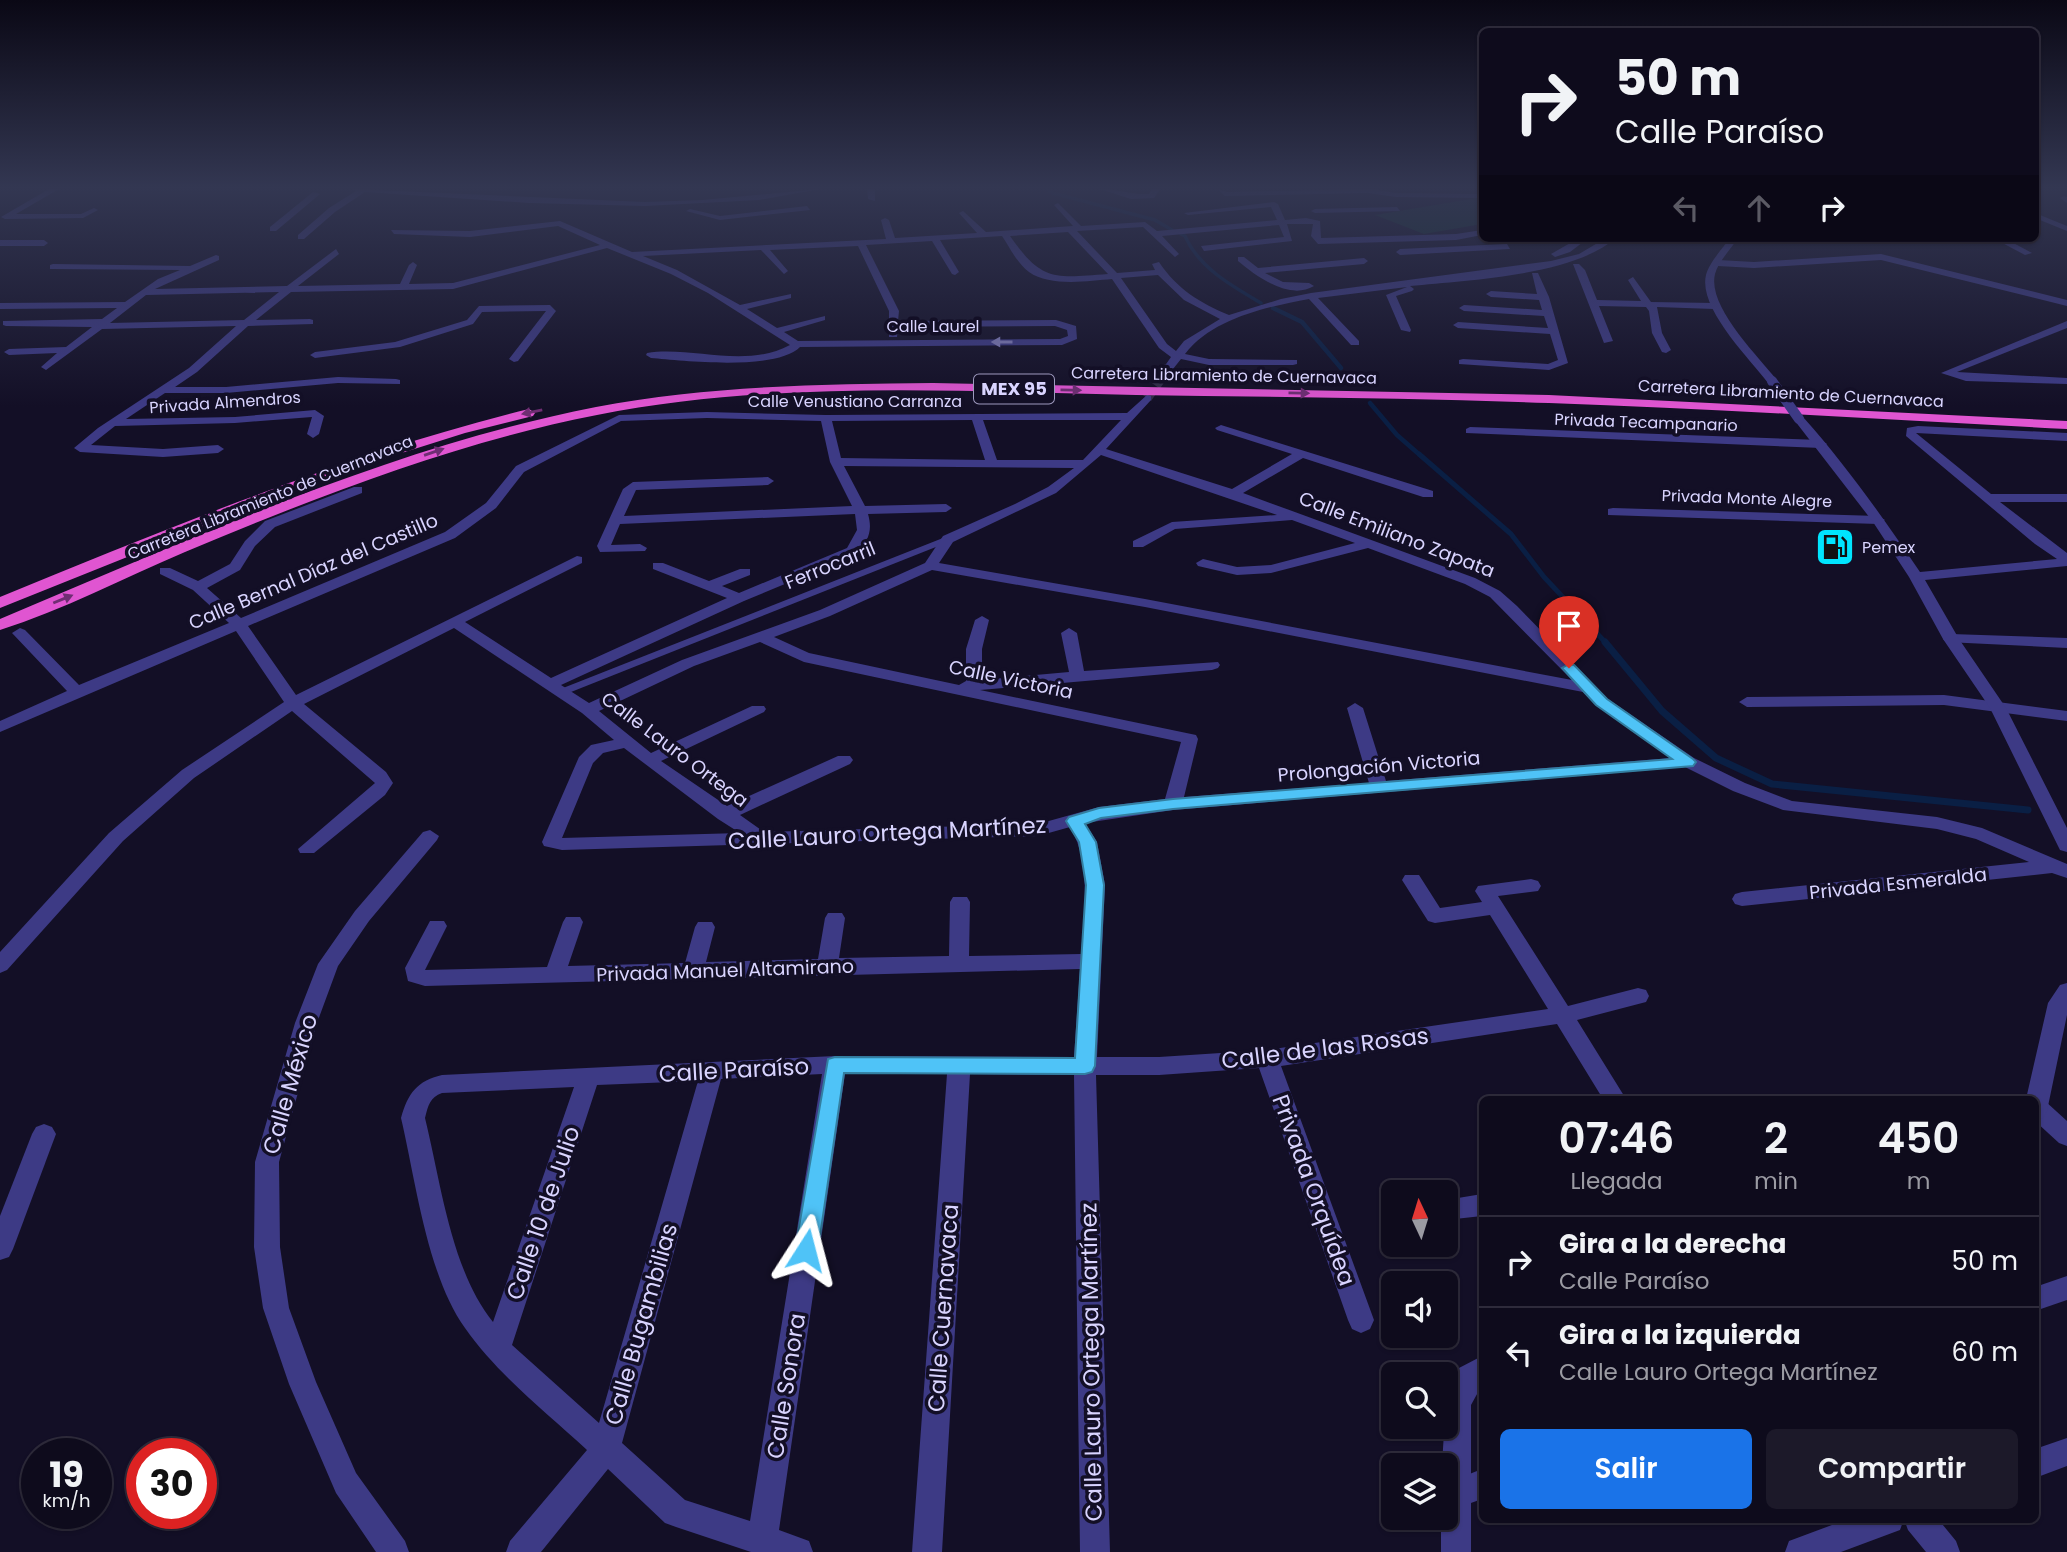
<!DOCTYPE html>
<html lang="es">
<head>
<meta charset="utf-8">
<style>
  :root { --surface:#0e0b1c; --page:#1c1929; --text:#f1f3f6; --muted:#9b9ba3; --line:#2e2b3b; --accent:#1a73e8 }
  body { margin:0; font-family:Poppins,sans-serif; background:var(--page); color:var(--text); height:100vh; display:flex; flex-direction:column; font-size:26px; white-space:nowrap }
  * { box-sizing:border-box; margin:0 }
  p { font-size:23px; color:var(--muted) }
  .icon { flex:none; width:38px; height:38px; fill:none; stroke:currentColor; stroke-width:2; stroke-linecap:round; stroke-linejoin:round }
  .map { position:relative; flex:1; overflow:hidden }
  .details { position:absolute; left:1479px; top:1096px; width:560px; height:427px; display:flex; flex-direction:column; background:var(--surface); border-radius:10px; box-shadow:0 2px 5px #0004,0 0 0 2px var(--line) }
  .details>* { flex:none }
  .guide { position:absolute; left:1479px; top:28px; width:560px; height:214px; border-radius:10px; box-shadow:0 2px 5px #0004,0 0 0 2px var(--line); background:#0e0b1c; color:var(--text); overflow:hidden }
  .needle { width:46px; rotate:356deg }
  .fabs { position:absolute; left:1381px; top:1180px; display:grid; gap:14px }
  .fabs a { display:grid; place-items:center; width:77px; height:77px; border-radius:10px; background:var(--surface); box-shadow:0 2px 5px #0004,0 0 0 2px var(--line); font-size:35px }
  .speed { position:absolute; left:21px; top:1438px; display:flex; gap:14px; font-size:35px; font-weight:700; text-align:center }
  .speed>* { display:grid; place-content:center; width:91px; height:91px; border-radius:50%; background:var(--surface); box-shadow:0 2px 5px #0004,0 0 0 2px var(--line); line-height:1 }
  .speed small { font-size:18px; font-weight:400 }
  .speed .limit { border:10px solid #d22; background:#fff; color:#111 }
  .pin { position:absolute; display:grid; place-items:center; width:60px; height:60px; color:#fff; margin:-72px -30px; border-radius:50% 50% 50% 0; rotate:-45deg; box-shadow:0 0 7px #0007 }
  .pin .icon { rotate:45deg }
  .me { position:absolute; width:77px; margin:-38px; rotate:9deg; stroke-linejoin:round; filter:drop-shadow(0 0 5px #0008) }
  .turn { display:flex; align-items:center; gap:24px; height:147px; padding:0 21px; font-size:32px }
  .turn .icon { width:91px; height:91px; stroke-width:2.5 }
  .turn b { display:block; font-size:49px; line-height:60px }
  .lanes { display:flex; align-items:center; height:66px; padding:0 21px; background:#0003; justify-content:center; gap:35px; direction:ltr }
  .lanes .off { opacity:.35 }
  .eta { display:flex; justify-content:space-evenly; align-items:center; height:119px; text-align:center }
  .eta b { font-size:42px; font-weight:600; line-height:49px }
  .button { display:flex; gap:14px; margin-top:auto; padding:14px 21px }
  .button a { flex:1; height:80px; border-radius:10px; background:var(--accent); color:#fff; font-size:28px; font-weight:600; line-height:80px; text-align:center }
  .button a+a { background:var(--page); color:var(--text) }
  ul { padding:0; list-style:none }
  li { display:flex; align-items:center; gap:21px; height:91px; padding:0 21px; border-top:2px solid var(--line) }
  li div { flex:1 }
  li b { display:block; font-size:26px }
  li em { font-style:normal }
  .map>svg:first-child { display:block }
</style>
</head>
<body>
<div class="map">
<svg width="2067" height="1552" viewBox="0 0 2067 1552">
  <rect width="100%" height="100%" fill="#130f26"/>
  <!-- green -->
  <path fill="#12302f" d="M1477 198 1482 200V224L1424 234 1375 215Z"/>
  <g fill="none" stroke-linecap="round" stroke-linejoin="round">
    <!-- stream-far3 -->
    <g stroke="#0a1f44" stroke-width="3.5">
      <path d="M1047 189 1053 193 1155 220 1172 230"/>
      <path d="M1181 234 1185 236C1199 268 1232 286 1261 303"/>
    </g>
    <!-- stream-far2 -->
    <g stroke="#0a1f44" stroke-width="4.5">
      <path d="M1273 308 1302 322 1341 368"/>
      <path d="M1370 403 1397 435 1421 456"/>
    </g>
    <!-- stream-far1 -->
    <path stroke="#0a1f44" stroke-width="5" d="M1419 454 1511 534 1544 577 1606 643"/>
    <!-- stream -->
    <path stroke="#0a1f44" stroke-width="7" d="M1605 642 1662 711 1716 758 1772 784 2028 810"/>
    <!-- minor-tunnel -->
    <path stroke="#312d47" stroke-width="10" stroke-dasharray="10 5" stroke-linecap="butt" d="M1147 398 1169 367"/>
    <!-- pedestrian -->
    <path fill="#3d3a85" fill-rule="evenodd" d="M948 536 951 537V541L566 694 562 695 556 692 558 690Z"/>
    <!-- minor -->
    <g fill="#3d3a85" fill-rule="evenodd">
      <path d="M49 189H59L16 214H81L94 208 98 210 83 218 5 219 1 217Z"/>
      <path d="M353 189 645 202 702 200 820 189 759 200 645 206 529 203 365 192 335 212 304 239H298V235L329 208 356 191Z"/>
      <path d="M867 189H875V201L868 199Z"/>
      <path d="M1100 189C1117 189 1132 195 1149 194L1152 189H1160L1154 198 1131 199Z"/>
      <path d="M1217 189 1227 192 1372 189 1396 193 1482 194V198L1396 197 1368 193 1225 196Z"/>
      <path d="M313 192 320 194 276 231H270V227Z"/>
      <path d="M2064 196 2067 197V203L2060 198Z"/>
      <path d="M1274 202 1278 204 1285 220 1306 218 1320 221 1321 238 1456 234 1482 230V235L1456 240 1318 244 1311 236 1313 224H1287L1292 241 1204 251 1201 246 1284 237 1279 225 1162 236 1179 254 1175 257 1143 227 1077 231 1117 273 1155 270 1152 264 1159 262C1177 289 1200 303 1229 315L1281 299 1311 293 1551 261 1579 254 1606 238H1616C1572 276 1468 280 1410 286L1414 289 1412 291 1396 296 1411 330 1410 332 1401 330 1386 295 1407 287 1318 298 1359 341V345H1351L1309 299C1267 307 1213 318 1185 354L1209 359 1297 360V364L1293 365H1209L1181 359 1173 369H1165L1164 367 1171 357 1159 348 1112 279C1088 281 1050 287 1029 272 1017 263 1010 248 1002 236L940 240 959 272 955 275 952 274 932 241 866 245 899 311 898 321 1056 320 1076 326 1077 339 1062 345 800 347C776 371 684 361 651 358L646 355 647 353C692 346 745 369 790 345L708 293 671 274 607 248 453 289 291 292 256 320 310 319 313 320V324L248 326 197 372 175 387H226L338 377 396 379 400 380V384L338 383 226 393H165L126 419 235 417 315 410 324 416 319 434 313 438 307 434 312 417 235 423 115 426 91 445 163 449 218 445 224 449 218 453 163 457 80 452 74 448 98 428 189 368 236 326 102 329 46 370 41 367 57 353 9 355 4 352 9 349 66 347 92 327 6 326 3 325V321L102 319 117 308 0 309V303L125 302 158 279 180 270 50 269V265L53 264 190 266 216 255 219 256V260L155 289 287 286 336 249 339 254 298 286 400 284 409 265 413 262 417 265 409 284 453 283 600 245 558 226 470 237 394 234 391 230 470 231 560 221 632 252 886 239 881 220 885 218 889 220 895 238 977 233 959 213 963 211 986 232 1073 226 1054 205 1058 203 1081 226 1145 222 1157 231 1277 220 1271 207 1188 215 1184 213ZM1068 232 1108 274C1054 278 1042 282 1010 236ZM858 246 889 311V337H897L898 327 1055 326 1067 330 1068 336 1060 339 798 341 784 332 825 320V316L777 328 747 309 791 298V294L740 305 677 270 643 256 761 250 784 274 788 271 770 250ZM1158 275 1184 300 1220 319 1184 341 1176 351 1167 344 1121 278ZM279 292 244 320 110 323 146 295Z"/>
      <path d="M807 206 810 210 720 220 686 211 690 209 720 216Z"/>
      <path d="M1397 207 1400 211 1315 213 1311 211 1315 209Z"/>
      <path d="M2035 213 2067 226V231L2035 218Z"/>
      <path d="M1579 238 1587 239 1570 252 1555 257 1551 254Z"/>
      <path d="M1993 238H2004L2032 253 2025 255Z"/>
      <path d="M0 240H44L48 243 44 246H0Z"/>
      <path d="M1507 244 1510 249 1400 255 1396 252 1400 249Z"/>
      <path d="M1881 254 2067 300V306L1881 260 1754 268 1718 266 1714 263 1718 260 1754 262Z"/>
      <path d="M1238 257H1244L1258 268 1364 258 1368 261 1364 264 1265 273 1283 282 1309 283 1314 286C1289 301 1256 276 1238 261Z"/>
      <path d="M1573 264H1579L1585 270 1597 300 1641 301 1628 280 1633 277 1651 302 1714 303 1719 306 1714 309 1657 307 1662 333 1671 350 1666 353 1662 352 1652 333 1649 311 1646 307 1599 306 1613 341 1604 343Z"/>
      <path d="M1532 273H1538L1549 297 1568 363 1549 370 1459 364V360L1463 359 1548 364 1558 360 1550 334 1458 328 1453 325 1458 322 1548 328 1544 316 1464 311 1459 308 1464 305 1542 310 1539 300 1491 297 1486 294 1491 291 1537 294Z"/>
      <path d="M550 305 556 311 518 361 514 362 509 359 546 311 482 312 473 324 400 347 315 358 310 355 315 352 395 342 467 320 479 306Z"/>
      <path d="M2067 321V328L1957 372 2067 378V384L1966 381 1941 373Z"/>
      <path d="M1147 395 1151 396V400L1106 449 1232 489 1292 454 1217 430 1215 428 1221 425 1433 491V497H1423L1303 458 1243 493 1475 578 1500 591 1517 606 1608 699 1694 758 1745 783 1792 801 1937 817 1982 828 2067 864V878L2052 873 1742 906 1735 904 1732 899 1735 894 1742 892 2029 862 1976 839 1937 829 1783 810 1733 791 1685 767 1173 810 1085 823 1097 842 1105 885 1097 1057H1159L1267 1050 1548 1009 1490 915 1435 923 1428 921 1402 880 1405 875H1419L1440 908 1482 902 1475 891 1478 886 1531 879 1538 881 1541 886 1538 891 1498 896 1568 1006 1638 988 1646 990 1649 996 1646 1002 1577 1020 1626 1099H1603L1557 1024 1281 1066 1374 1320 1370 1329 1361 1333 1352 1329 1348 1320 1259 1068 1159 1075H1096L1110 1552H1080L1074 1075 970 1074 942 1552H912L947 1074H845L779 1530 809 1541 813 1552H751L676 1527 665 1523 608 1469 541 1552H506L510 1541 587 1450C545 1411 498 1375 465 1328 427 1275 416 1182 401 1118 408 1093 417 1081 442 1075L835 1056 1074 1057 1080 969 425 986 408 981 405 968 430 921H444L447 926 425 970 547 967 563 922 566 917H580L583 922 568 966 685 963 695 927 698 922H712L715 927 706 962 818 959 825 918 828 913H842L845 918 839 958 949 956 950 902 953 897H967L970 902 969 956 1081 954C1084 912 1092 864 1070 827L1038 836 562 850 544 846 542 842 579 757 591 745 614 740 582 713 454 628 304 704 386 772 393 783 385 795 314 853H300L298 849 375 783 292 711 194 778 123 841 7 970 0 973V952L109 833 182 770 284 702 236 631 0 732V721L67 691 12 633 20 628 25 630 79 685 229 623 193 590 160 574V568H170L198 581 230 564 245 541 265 521 354 487H362V493L275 527 255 546 240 570 207 588 241 618 445 532 486 503 516 466 619 415 707 412 826 415 1127 413ZM707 418 821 421 830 462 852 506 624 516 636 490 768 485 774 481 768 477 633 482 623 489 597 546 600 552 645 551 647 548 640 544 611 545 620 524 855 514 857 530 847 548 739 593 722 586 750 575V569H740L709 581 663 563H653V569L727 598 551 678 465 622 582 563V557L577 556 296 695 248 626 455 538 496 508 524 472 621 421ZM972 420 985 460 841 458 832 421ZM983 420H1121L1083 460H997ZM1101 455 1277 515 1172 522 1133 541V547H1143L1175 529 1292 520 1355 543 1271 565 1237 567 1203 559 1196 563 1198 566 1237 575 1271 573 1368 548 1465 584 1490 597 1572 680 1145 599 939 563 953 542 1056 493ZM844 466 1074 468 1048 487 1015 504 943 536 925 563 820 610 682 660 589 703 561 685 744 601 857 554C868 541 873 531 868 514L946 512 952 508 946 504 865 506ZM932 570 1145 607 1583 692 1596 705 1671 758 1386 781 1363 708 1355 703 1347 708 1369 783 1184 797 1198 739 1196 735 980 690 1212 670 1218 668 1220 665 1218 662 1084 671 1077 633 1069 628 1061 633 1069 672 982 680V649L989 620 982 616 975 620 966 649V681L959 685 809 653 774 637 830 616ZM760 642 804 662 1181 742 1165 799 1099 807 1038 824 764 832 740 815 850 764 853 760 850 756H838L727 806 661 761 764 712 766 709 764 706H752L651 753 599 711 694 666ZM624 748 718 819 740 833 562 838 593 763 603 753ZM822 1074 750 1521 685 1500 622 1443 721 1079ZM698 1081 599 1423 512 1345 597 1085ZM574 1087 493 1322C451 1270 441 1183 425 1118 428 1106 430 1097 442 1093Z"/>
      <path d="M1470 427 1821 440 1827 444 1821 448 1466 433V429Z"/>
      <path d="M1613 508 1878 516 1885 520 1878 524 1608 515V509Z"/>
      <path d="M1951 634 2067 638V648L1946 642 1943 639 1946 636Z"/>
      <path d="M1944 695 2067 711V721L1944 705 1747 707 1739 702 1747 697Z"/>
      <path d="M430 830 439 836 437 840 369 921 338 966 317 1023 279 1162 280 1247 289 1308 316 1382 356 1473 405 1541 409 1552H376L336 1493 289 1384 263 1308 254 1247 255 1162 295 1023 318 964 355 911 423 832Z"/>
      <path d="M2035 1099 2045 1101 2067 1121V1146L2059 1143 2035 1121Z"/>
      <path d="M44 1124 52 1127 56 1134 13 1249 9 1257 0 1260V1216L32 1134 36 1127Z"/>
      <path d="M1482 1194V1216L1446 1220V1200Z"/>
      <path d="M2067 1276V1300L2035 1311V1287Z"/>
      <path d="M2067 1438V1466L2035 1478V1449Z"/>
      <path d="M1482 1469V1499L1457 1508 1447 1503V1483Z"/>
      <path d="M1848 1519H1938L1956 1541 1960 1552H1926L1908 1530 1904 1519 1900 1530 1841 1552H1785L1789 1541Z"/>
    </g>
    <!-- tertiary -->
    <g fill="#3d3a85" fill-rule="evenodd">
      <path d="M1730 238H1738C1731 249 1718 262 1715 274 1707 306 1757 355 1776 379V383H1768C1749 358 1698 308 1706 275 1709 263 1722 249 1730 238Z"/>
      <path d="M1795 417H1803C1846 465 1884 519 1920 572L2057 559 2035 544 1906 436 1907 428 1918 426 2067 433V441L1916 433 1991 494H2067V502H2000L2067 553V566L1925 580 1959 639 2006 708 2067 828V852L2060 850 2058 846 1990 708 1943 639 1909 577 1873 522 1795 421Z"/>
      <path d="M2067 983V1015L2047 1111 2043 1118 2035 1120V1099H2026L2048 1003 2060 985Z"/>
      <path d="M1482 1356V1385L1471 1405V1552H1441V1517H1446V1465H1442L1446 1399 1459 1368Z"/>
    </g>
    <!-- trunk -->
    <g fill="#e055d1" fill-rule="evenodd">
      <path d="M933 383 1549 395 2067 421V429C1894 420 1722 409 1549 403 1411 398 1273 397 1136 395 956 391 774 380 597 415 454 443 319 496 185 552 124 578 63 610 0 630V619C194 538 388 448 596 407 707 386 821 384 933 383Z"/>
      <path d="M529 409 535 413 533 416 465 433 332 475 0 608V597C174 526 346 454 529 409Z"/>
    </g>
    <!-- tertiary-bridge -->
    <path stroke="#3d3a85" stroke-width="10" d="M1772 381 1799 419"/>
  </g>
  <!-- one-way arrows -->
  <defs><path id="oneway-solid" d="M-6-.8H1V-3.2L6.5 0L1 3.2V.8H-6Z" transform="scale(1.75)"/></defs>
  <use fill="#837fbc" href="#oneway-solid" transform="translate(1002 342) rotate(-180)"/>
  <g fill="#6f2e73">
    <use href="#oneway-solid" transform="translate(1071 390) rotate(1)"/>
    <use href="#oneway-solid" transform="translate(1299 393) rotate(1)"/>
    <use href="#oneway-solid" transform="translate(532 412) rotate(168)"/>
    <use href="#oneway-solid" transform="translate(434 452) rotate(-19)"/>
    <use href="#oneway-solid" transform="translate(63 599) rotate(-22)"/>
  </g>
  <!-- sky -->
  <linearGradient id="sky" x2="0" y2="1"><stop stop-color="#0a0815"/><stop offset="0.46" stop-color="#333752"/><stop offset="1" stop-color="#333752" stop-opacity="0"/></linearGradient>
  <rect width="2067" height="407" fill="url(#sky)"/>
  <!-- route -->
  <path fill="#4fc3f7" stroke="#337fa1" stroke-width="2" d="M1569 664 1574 665 1607 699 1693 759 1696 762 1693 766 1173 809 1101 818 1085 824 1096 842 1104 885 1095 1066 1092 1072 1085 1074 844 1073 818 1250 815 1258 806 1261 798 1258 795 1250 828 1059 835 1057 1075 1058 1086 885 1079 842 1066 821 1069 817 1099 808 1173 799 1672 759 1596 705 1562 668Z"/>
  <!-- icons -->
  <defs>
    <g id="fuel-square" transform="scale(2.0125)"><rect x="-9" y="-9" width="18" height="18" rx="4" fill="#00e5ff" stroke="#130f26"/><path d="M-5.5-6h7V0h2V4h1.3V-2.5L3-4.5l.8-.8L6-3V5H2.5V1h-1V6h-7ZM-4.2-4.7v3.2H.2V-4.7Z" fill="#111"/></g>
  </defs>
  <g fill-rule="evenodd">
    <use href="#fuel-square" x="1835" y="547"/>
  </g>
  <g text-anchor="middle" stroke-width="7" stroke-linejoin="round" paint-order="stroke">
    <!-- far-street labels -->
    <g font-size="16" fill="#d9d4ff" stroke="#130f26">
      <text x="933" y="332">Calle Laurel</text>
      <text transform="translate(1224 375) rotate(1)" y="6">Carretera Libramiento de Cuernavaca</text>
      <text transform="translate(1791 393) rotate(3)" y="6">Carretera Libramiento de Cuernavaca</text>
      <text x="855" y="407">Calle Venustiano Carranza</text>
      <text transform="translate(225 402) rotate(-4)" y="6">Privada Almendros</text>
      <text transform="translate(1646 422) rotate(2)" y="6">Privada Tecampanario</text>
      <text transform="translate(270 497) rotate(-22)" y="6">Carretera Libramiento de Cuernavaca</text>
      <text transform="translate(1747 498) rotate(2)" y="6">Privada Monte Alegre</text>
    </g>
    <!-- far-poi labels -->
    <g font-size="16" fill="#d9d4ff" stroke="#130f26" text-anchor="start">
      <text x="1862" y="553">Pemex</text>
    </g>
    <!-- shield labels -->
    <rect fill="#130f26" stroke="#9e99be" stroke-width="2" x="974" y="374.5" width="80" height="29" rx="5"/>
    <g font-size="18" font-weight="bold" fill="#d9d4ff">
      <text x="1014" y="395">MEX 95</text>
    </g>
    <!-- street labels -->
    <g font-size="19" fill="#d9d4ff" stroke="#130f26">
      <text transform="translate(1397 534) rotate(21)" y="7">Calle Emiliano Zapata</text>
      <text transform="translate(830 565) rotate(-22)" y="7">Ferrocarril</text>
      <text transform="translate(313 571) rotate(-23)" y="7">Calle Bernal Díaz del Castillo</text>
      <text transform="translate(1011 679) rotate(12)" y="7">Calle Victoria</text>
      <text transform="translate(675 749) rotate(37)" y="7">Calle Lauro Ortega</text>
      <text transform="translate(1379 766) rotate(-5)" y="7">Prolongación Victoria</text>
      <text transform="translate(1898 883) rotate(-6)" y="7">Privada Esmeralda</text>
      <text transform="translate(725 970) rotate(-2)" y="7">Privada Manuel Altamirano</text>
    </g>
    <!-- near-street labels -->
    <g font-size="23" fill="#d9d4ff" stroke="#130f26">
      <text transform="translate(887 833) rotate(-3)" y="8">Calle Lauro Ortega Martínez</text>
      <text transform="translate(1325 1048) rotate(-7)" y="8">Calle de las Rosas</text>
      <text transform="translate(734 1070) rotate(-3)" y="8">Calle Paraíso</text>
      <text transform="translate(290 1084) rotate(-74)" y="8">Calle México</text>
      <text transform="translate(1314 1190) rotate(70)" y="8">Privada Orquídea</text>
      <text transform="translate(543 1213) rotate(-71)" y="8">Calle 10 de Julio</text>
      <text transform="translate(943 1308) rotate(-86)" y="8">Calle Cuernavaca</text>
      <text transform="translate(641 1324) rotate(-74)" y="8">Calle Bugambilias</text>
      <text transform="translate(1091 1362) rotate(-91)" y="8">Calle Lauro Ortega Martínez</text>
      <text transform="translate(786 1386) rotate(-81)" y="8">Calle Sonora</text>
    </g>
  </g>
</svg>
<div class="fabs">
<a><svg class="needle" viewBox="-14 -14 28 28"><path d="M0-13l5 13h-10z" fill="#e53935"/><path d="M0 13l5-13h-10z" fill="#9b9ba3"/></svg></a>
<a><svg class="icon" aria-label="sound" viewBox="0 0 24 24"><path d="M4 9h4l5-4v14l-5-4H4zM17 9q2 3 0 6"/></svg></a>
<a><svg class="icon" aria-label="search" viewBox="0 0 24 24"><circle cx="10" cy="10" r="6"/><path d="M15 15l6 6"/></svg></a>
<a><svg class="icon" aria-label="layers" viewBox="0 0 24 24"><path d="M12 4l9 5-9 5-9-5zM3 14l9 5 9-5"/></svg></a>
</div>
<div class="speed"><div>19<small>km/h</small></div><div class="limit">30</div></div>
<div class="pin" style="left:1569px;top:668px;background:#d93025"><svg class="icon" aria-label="arrive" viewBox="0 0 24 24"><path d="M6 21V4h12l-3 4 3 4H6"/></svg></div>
<svg class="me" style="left:806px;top:1250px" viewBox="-20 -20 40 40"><path d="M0-17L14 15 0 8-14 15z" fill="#4fc3f7" stroke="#fff" stroke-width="4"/></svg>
<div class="guide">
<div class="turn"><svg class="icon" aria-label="right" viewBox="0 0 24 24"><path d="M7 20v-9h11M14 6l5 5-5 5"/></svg><div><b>50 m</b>Calle Paraíso</div></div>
<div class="lanes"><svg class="icon off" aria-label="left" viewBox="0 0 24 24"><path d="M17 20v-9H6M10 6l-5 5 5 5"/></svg><svg class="icon off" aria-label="ahead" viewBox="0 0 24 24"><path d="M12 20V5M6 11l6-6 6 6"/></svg><svg class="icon" aria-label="right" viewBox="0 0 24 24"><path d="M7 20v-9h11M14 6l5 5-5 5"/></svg></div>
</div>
<section class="details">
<div class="eta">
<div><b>07:46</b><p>Llegada</p></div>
<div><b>2</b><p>min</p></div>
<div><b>450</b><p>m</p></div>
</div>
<ul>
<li><svg class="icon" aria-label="right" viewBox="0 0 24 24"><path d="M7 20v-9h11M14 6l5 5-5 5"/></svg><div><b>Gira a la derecha</b><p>Calle Paraíso</p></div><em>50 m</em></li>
<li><svg class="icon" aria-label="left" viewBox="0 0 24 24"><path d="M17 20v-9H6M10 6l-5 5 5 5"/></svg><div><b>Gira a la izquierda</b><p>Calle Lauro Ortega Martínez</p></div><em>60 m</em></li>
</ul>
<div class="button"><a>Salir</a><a>Compartir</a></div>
</section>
</div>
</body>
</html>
